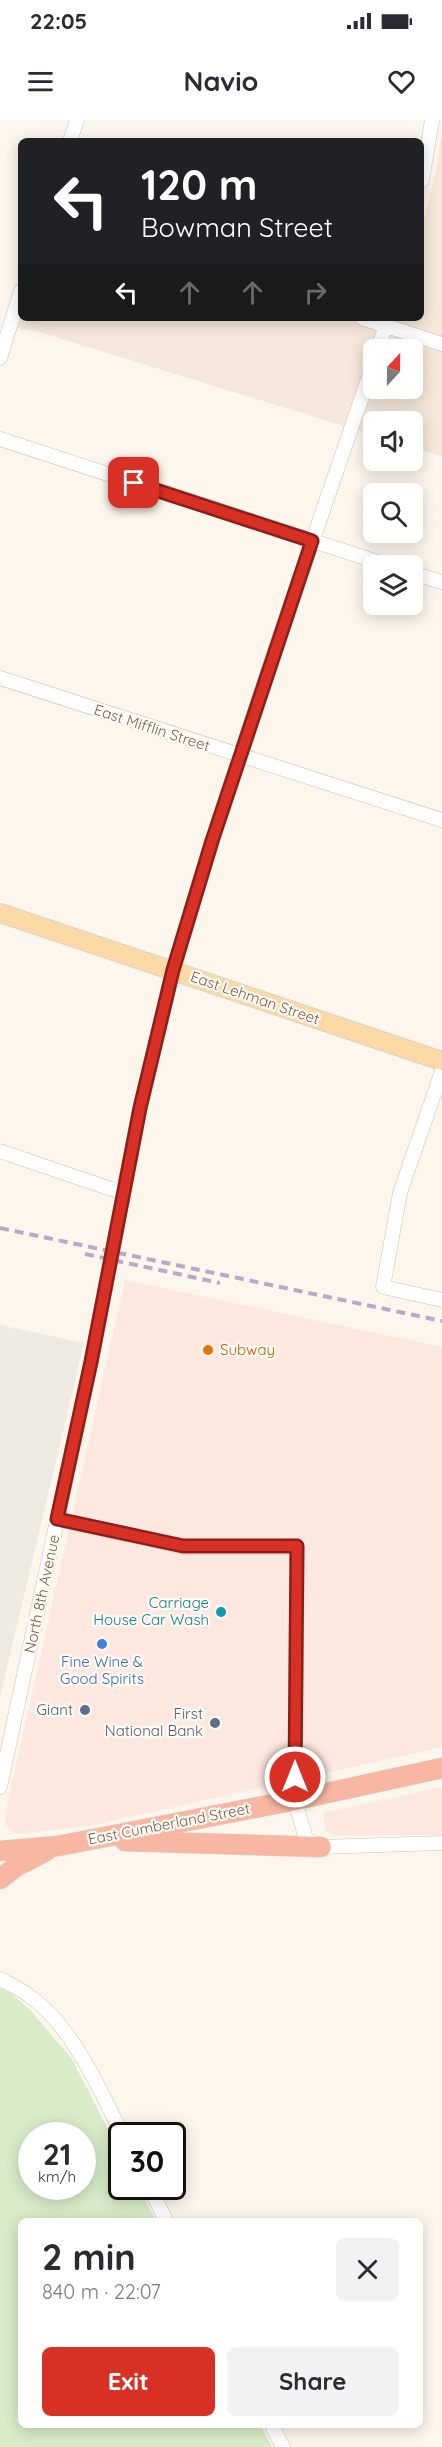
<!DOCTYPE html>
<html lang="en">
<head>
<meta charset="utf-8">
<style>
  :root { --surface:#fff; --page:#f2f2f3; --text:#2b2b33; --muted:#7c7c81; --accent:#d93025 }
  body { margin:0; font-family:Quicksand,sans-serif; background:var(--page); color:var(--text); height:100vh; display:flex; flex-direction:column; font-size:22px; white-space:nowrap }
  * { box-sizing:border-box; margin:0 }
  p { font-size:20px; color:var(--muted) }
  .icon { flex:none; width:33px; height:33px; fill:none; stroke:currentColor; stroke-width:2; stroke-linecap:round; stroke-linejoin:round }
  .map { position:relative; flex:1; overflow:hidden }
  .side { position:absolute; left:18px; top:2098px; width:405px; height:210px; display:flex; flex-direction:column; background:var(--surface); border-radius:9px; box-shadow:0 3px 15px #0003 }
  .side>* { flex:none }
  .banner { position:absolute; left:18px; top:18px; width:406px; height:183px; border-radius:9px; box-shadow:0 3px 15px #0003; background:#202124; color:#fff; overflow:hidden }
  .needle { width:39px; rotate:22deg }
  .fabs { position:absolute; left:363px; top:219px; display:grid; gap:12px }
  .fabs a { display:grid; place-items:center; width:60px; height:60px; border-radius:9px; background:var(--surface); box-shadow:0 3px 15px #0003; font-size:30px }
  .speed { position:absolute; left:18px; top:2002px; display:flex; gap:12px; font-size:30px; font-weight:700; text-align:center }
  .speed>* { display:grid; place-content:center; width:78px; height:78px; border-radius:50%; background:var(--surface); box-shadow:0 3px 15px #0003; line-height:1 }
  .speed small { font-size:15px; font-weight:400 }
  .speed .limit { border:3px solid #111; border-radius:9px; background:#fff; color:#111 }
  .pin { position:absolute; display:grid; place-items:center; width:51px; height:51px; color:#fff; margin:-26px; border-radius:12px; box-shadow:0 3px 9px #0006 }
  .me { position:absolute; width:66px; margin:-33px; rotate:0deg; stroke-linejoin:round; filter:drop-shadow(0 0 4px #0008) }
  .turn { display:flex; align-items:center; gap:21px; height:126px; padding:0 24px; font-size:27px }
  .turn .icon { width:78px; height:78px; stroke-width:2.5 }
  .turn b { display:block; font-size:42px; line-height:51px }
  .lanes { display:flex; align-items:center; height:57px; padding:0 24px; background:#0003; justify-content:center; gap:30px; direction:ltr }
  .lanes .off { opacity:.35 }
  .round { display:grid; place-items:center; flex:none; width:63px; height:63px; border-radius:9px; background:var(--page) }
  .summary { display:flex; align-items:center; justify-content:space-between; height:102px; padding:0 24px }
  h1 { font-size:36px; font-weight:700; line-height:45px }
  .button { display:flex; gap:12px; margin-top:auto; padding:12px 24px }
  .button a { flex:1; height:69px; border-radius:9px; background:var(--accent); color:#fff; font-size:24px; font-weight:700; line-height:69px; text-align:center }
  .button a+a { background:var(--page); color:var(--text) }
  .status { display:flex; justify-content:space-between; align-items:center; height:42px; padding:0 30px; background:var(--surface); direction:ltr }
  .status svg { height:16px; fill:currentColor }
  header { display:flex; justify-content:space-between; align-items:center; height:78px; padding:0 24px; background:var(--surface); font-size:27px; font-weight:700 }
  .map>svg:first-child { display:block }
</style>
</head>
<body>
<div class="status"><b>22:05</b><svg viewBox="0 0 49 12"><path d="M0 12V9h3v3zM5 12V6h3v6zM10 12V3h3v9zM15 12V0h3v12zM26 1h20v11H26zM47 4h2v5h-2z"/></svg></div>
<header><svg class="icon" aria-label="menu" viewBox="0 0 24 24"><path d="M4 6h16M4 12h16M4 18h16"/></svg>Navio<svg class="icon" aria-label="heart" viewBox="0 0 24 24"><path d="M12 20l-8-8c-3-5 5-10 8-4 3-6 11-1 8 4z"/></svg></header>
<div class="map">
<svg width="442" height="2327" viewBox="0 0 442 2327">
  <rect width="100%" height="100%" fill="#fdf6ec"/>
  <!-- residential -->
  <path fill="#f5e8da" fill-rule="evenodd" d="M442 10V336L413 327 412 302H374L373 315 36 211 18 208 21 197 387 198 398 201 399 198H422V108L436 52ZM374 230H412V268H374Z"/>
  <!-- commercial -->
  <g fill="#fde8e0">
    <path d="M125 1160 442 1227V1627L89 1706 17 1714 9 1710 5 1702 7 1685Z"/>
    <path d="M442 1667V1715L335 1716 326 1711 323 1693Z"/>
  </g>
  <!-- industrial -->
  <path fill="#efe9e4" d="M0 1205 84 1223 0 1577Z"/>
  <!-- green -->
  <path fill="#d8ecc9" fill-rule="evenodd" d="M0 1868 12 1874 31 1891 72 1939 121 2035 122 2067H138L156 2101 21 2102V2306H261L272 2327H0ZM32 2016H82V2067H32Z"/>
  <g fill="none" stroke-linecap="round" stroke-linejoin="round">
    <!-- minor casing -->
    <g stroke="#d1beb0" stroke-width="15">
      <g id="minor">
        <path d="M70 21 77 0"/>
        <path d="M422 60 432 0"/>
        <path d="M362 198 442 224"/>
        <path d="M378 230 388 198"/>
        <path d="M0 238 21 171"/>
        <path d="M0 319 390 446"/>
        <path d="M412 453 442 462"/>
        <path d="M0 558 442 700"/>
        <path d="M442 951 400 1073 383 1167 442 1180"/>
        <path d="M0 1031 123 1073"/>
        <path d="M58 1399 183 1427H297L295 1680 306 1719 321 1727 442 1723"/>
        <path d="M0 1667 91 1242 140 988 173 850 212 721 276 527 374 242"/>
        <path d="M0 1859C11 1865 23 1870 32 1878 73 1907 101 1972 123 2016"/>
        <path d="M149 2067 167 2102"/>
        <path d="M272 2306 283 2327"/>
      </g>
    </g>
    <!-- major casing -->
    <g stroke="#dad1cd" stroke-width="20">
      <path id="major" d="M0 793 442 941"/>
    </g>
    <!-- highway casing -->
    <g stroke="#dad1cd" stroke-width="21">
      <g id="highway">
        <path d="M125 1721 321 1727"/>
        <path d="M0 1731 58 1726 295 1680 442 1648"/>
        <path d="M0 1759 17 1746 46 1731"/>
      </g>
    </g>
    <!-- minor -->
    <use href="#minor" stroke="#fff" stroke-width="14"/>
    <!-- major -->
    <use href="#major" stroke="#fbd9a5" stroke-width="18"/>
    <!-- highway -->
    <use href="#highway" stroke="#f7b7a3" stroke-width="20"/>
    <!-- rail -->
    <g stroke="#b9a8c9" stroke-width="4" stroke-dasharray="9 6" stroke-linecap="butt">
      <path d="M0 1108 442 1201"/>
      <path d="M85 1134 220 1163"/>
    </g>
  </g>
  <g fill="none" stroke-linecap="round" stroke-linejoin="round">
    <!-- route casing -->
    <g stroke="#8d1f18" stroke-width="15">
      <path id="route" d="M134 363 312 421 212 721 173 850 140 988 91 1242 57 1399 183 1426H297L295 1657"/>
    </g>
    <!-- route -->
    <use href="#route" stroke="#d93025" stroke-width="10"/>
  </g>
  <!-- markers -->
  <circle fill="#e8710a" stroke="#fffaf3" stroke-width="2" cx="208" cy="1230" r="6"/>
  <circle fill="#0f9aa8" stroke="#fffaf3" stroke-width="2" cx="221" cy="1492" r="6"/>
  <circle fill="#3f7fe0" stroke="#fffaf3" stroke-width="2" cx="102" cy="1524" r="6"/>
  <g fill="#5c6f8a" stroke="#fffaf3" stroke-width="2">
    <circle cx="85" cy="1590" r="6"/>
    <circle cx="215" cy="1603" r="6"/>
  </g>
  <g text-anchor="middle" stroke-width="4.5" stroke-linejoin="round" paint-order="stroke">
    <!-- street labels -->
    <g font-size="15" fill="#7a5c4d" stroke="#fffaf3">
      <text transform="translate(152 608) rotate(18)" y="5">East Mifflin Street</text>
      <text transform="translate(255 878) rotate(19)" y="5">East Lehman Street</text>
      <text transform="translate(42 1474) rotate(-78)" y="5">North 8th Avenue</text>
      <text transform="translate(169 1704) rotate(-11)" y="5">East Cumberland Street</text>
    </g>
    <!-- food labels -->
    <g font-size="15" fill="#c56008" stroke="#fffaf3" text-anchor="start">
      <text x="220" y="1235">Subway</text>
    </g>
    <!-- culture labels -->
    <g font-size="15" fill="#0d838f" stroke="#fffaf3" text-anchor="end">
      <text x="209" y="1488">Carriage<tspan x="209" dy="17">House Car Wash</tspan></text>
    </g>
    <!-- shop labels -->
    <g font-size="15" fill="#366cbe" stroke="#fffaf3">
      <text x="102" y="1547">Fine Wine &amp;<tspan x="102" dy="17">Good Spirits</tspan></text>
    </g>
    <!-- service labels -->
    <g font-size="15" fill="#4e5e75" stroke="#fffaf3" text-anchor="end">
      <text x="73" y="1595">Giant</text>
      <text x="203" y="1599">First<tspan x="203" dy="17">National Bank</tspan></text>
    </g>
  </g>
</svg>
<div class="fabs">
<a><svg class="needle" viewBox="-14 -14 28 28"><path d="M0-13l5 13h-10z" fill="#e53935"/><path d="M0 13l5-13h-10z" fill="#7c7c81"/></svg></a>
<a><svg class="icon" aria-label="sound" viewBox="0 0 24 24"><path d="M4 9h4l5-4v14l-5-4H4zM17 9q2 3 0 6"/></svg></a>
<a><svg class="icon" aria-label="search" viewBox="0 0 24 24"><circle cx="10" cy="10" r="6"/><path d="M15 15l6 6"/></svg></a>
<a><svg class="icon" aria-label="layers" viewBox="0 0 24 24"><path d="M12 4l9 5-9 5-9-5zM3 14l9 5 9-5"/></svg></a>
</div>
<div class="speed"><div>21<small>km/h</small></div><div class="limit">30</div></div>
<div class="pin" style="left:134px;top:363px;background:#d93025"><svg class="icon" aria-label="arrive" viewBox="0 0 24 24"><path d="M6 21V4h12l-3 4 3 4H6"/></svg></div>
<svg class="me" style="left:295px;top:1657px" viewBox="-20 -20 40 40"><circle r="17" fill="#d93025" stroke="#fff" stroke-width="3"/><path d="M0-11L8 9 0 5-8 9z" fill="#fff"/></svg>
<div class="banner">
<div class="turn"><svg class="icon" aria-label="left" viewBox="0 0 24 24"><path d="M17 20v-9H6M10 6l-5 5 5 5"/></svg><div><b>120 m</b>Bowman Street</div></div>
<div class="lanes"><svg class="icon" aria-label="left" viewBox="0 0 24 24"><path d="M17 20v-9H6M10 6l-5 5 5 5"/></svg><svg class="icon off" aria-label="ahead" viewBox="0 0 24 24"><path d="M12 20V5M6 11l6-6 6 6"/></svg><svg class="icon off" aria-label="ahead" viewBox="0 0 24 24"><path d="M12 20V5M6 11l6-6 6 6"/></svg><svg class="icon off" aria-label="right" viewBox="0 0 24 24"><path d="M7 20v-9h11M14 6l5 5-5 5"/></svg></div>
</div>
<section class="side">
<div class="summary"><div><h1>2 min</h1><p>840 m · 22:07</p></div><a class="round"><svg class="icon" aria-label="close" viewBox="0 0 24 24"><path d="M6 6l12 12M18 6L6 18"/></svg></a></div>
<div class="button"><a>Exit</a><a>Share</a></div>
</section>
</div>
</body>
</html>
